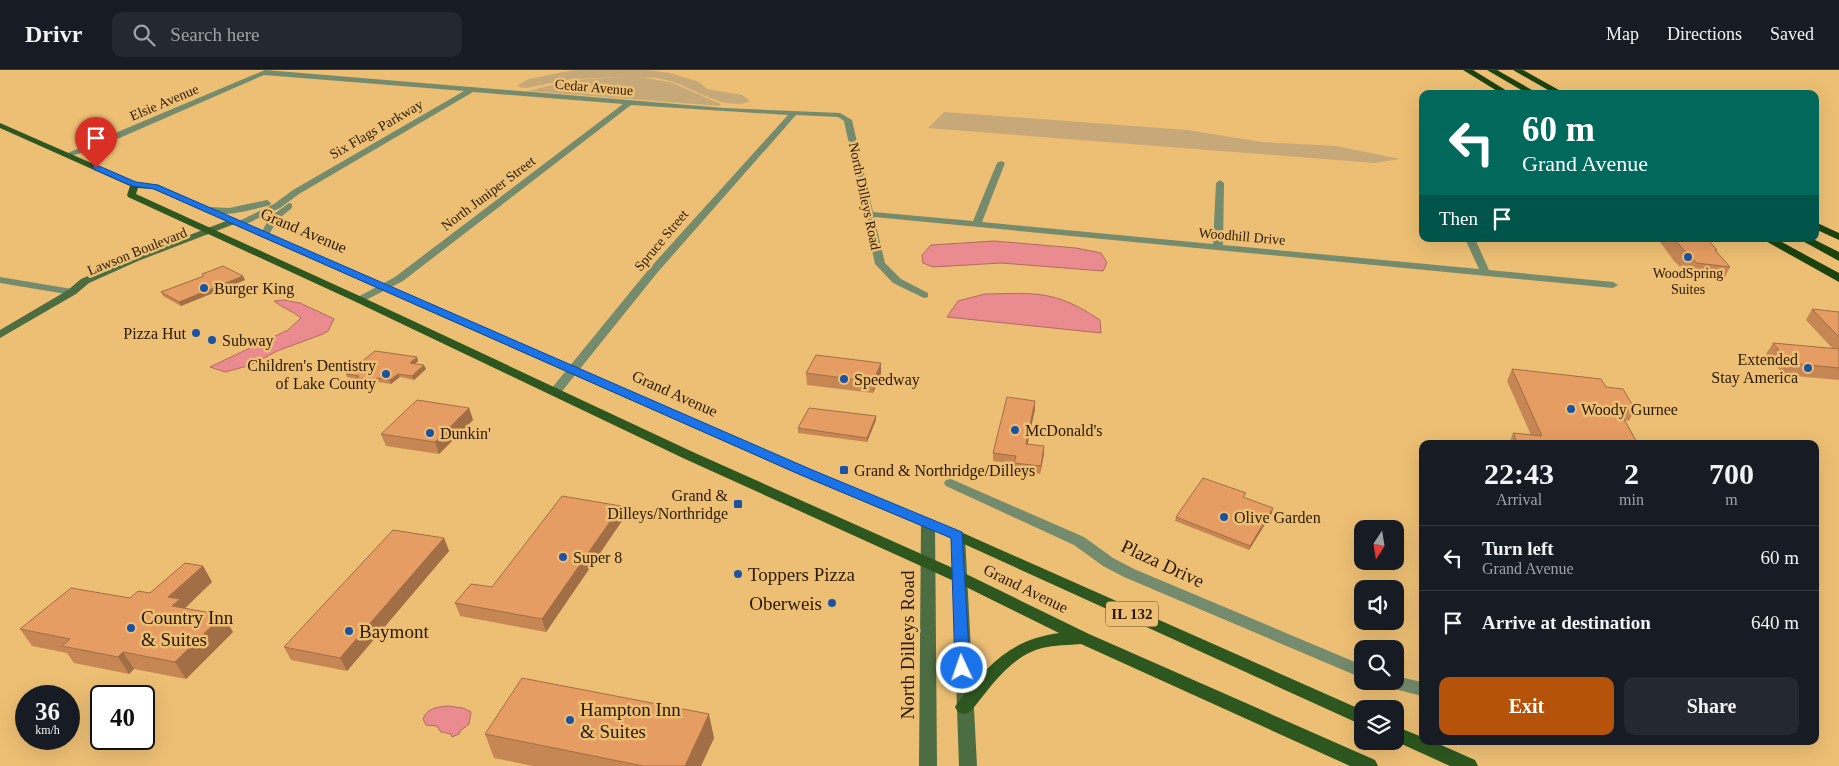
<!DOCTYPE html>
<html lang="en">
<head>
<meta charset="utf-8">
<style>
  :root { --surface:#171b24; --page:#242831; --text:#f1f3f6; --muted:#9ea1a6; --line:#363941; --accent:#b45309 }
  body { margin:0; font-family:Georgia,serif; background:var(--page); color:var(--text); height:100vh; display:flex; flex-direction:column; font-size:19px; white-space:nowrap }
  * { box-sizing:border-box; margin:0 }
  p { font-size:16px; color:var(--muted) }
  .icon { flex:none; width:28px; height:28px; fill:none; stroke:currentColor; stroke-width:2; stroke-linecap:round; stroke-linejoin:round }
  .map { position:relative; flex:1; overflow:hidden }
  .sheet { position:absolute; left:1419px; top:370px; width:400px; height:305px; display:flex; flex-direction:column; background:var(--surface); border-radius:10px; box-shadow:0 5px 20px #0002 }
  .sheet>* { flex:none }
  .top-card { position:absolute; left:1419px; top:20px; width:400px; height:152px; border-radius:10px; box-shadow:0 5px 20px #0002; background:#00695c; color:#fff; overflow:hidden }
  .needle { width:32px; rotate:192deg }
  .tools { position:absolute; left:1354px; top:450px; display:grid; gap:10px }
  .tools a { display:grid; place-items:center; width:50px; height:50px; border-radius:10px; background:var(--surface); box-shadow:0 5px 20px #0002; font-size:25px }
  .speed { position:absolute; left:15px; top:615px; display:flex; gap:10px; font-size:25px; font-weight:700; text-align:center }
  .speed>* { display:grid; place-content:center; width:65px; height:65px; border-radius:50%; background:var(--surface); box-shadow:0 5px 20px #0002; line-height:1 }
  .speed small { font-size:12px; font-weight:400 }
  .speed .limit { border:2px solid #111; border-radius:8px; background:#fff; color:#111 }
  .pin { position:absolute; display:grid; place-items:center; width:42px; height:42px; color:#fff; margin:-51px -21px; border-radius:50% 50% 50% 0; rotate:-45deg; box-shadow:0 0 5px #0007 }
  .pin .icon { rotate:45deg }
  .me { position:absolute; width:55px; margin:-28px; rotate:357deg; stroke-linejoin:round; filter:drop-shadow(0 0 4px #0008) }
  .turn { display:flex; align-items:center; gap:18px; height:105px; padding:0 20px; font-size:22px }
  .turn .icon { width:65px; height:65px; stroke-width:2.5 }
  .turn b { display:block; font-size:35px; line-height:42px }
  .then { display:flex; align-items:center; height:48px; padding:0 20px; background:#0003; gap:10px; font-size:19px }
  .eta { display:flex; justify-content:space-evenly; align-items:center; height:85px; text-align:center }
  .eta b { font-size:30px; font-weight:600; line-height:35px }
  .action { display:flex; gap:10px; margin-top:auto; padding:10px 20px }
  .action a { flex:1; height:58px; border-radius:10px; background:var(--accent); color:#fff; font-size:20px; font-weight:600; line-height:58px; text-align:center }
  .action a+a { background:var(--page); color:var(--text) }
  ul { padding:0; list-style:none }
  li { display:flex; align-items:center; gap:15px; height:65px; padding:0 20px; border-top:1px solid var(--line) }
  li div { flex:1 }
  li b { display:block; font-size:19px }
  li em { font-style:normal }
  header { display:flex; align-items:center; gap:30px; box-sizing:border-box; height:70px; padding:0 25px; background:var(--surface); border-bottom:1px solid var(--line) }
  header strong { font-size:24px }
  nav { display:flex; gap:28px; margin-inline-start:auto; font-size:18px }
  .search { width:350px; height:45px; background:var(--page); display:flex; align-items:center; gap:12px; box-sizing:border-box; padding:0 18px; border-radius:10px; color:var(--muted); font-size:19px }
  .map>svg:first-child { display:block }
</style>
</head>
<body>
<header>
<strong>Drivr</strong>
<div class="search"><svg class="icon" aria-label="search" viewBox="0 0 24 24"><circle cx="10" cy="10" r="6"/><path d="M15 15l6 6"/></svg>Search here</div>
<nav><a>Map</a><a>Directions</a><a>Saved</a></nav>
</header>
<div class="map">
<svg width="1839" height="696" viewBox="0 0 1839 696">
  <rect width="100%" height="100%" fill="#edbf74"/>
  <!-- green -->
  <g fill="#c6a879">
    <path d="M574 0H647L670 3 699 12 707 19 742 25 750 31C719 45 677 2 644 8L670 12 721 34 719 36 528 21 573 10 626 7H624L572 9 526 18 519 17 518 15 529 9Z"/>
    <path d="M944 42 1187 60 1262 72 1336 76 1400 89 1375 93 928 58Z"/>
  </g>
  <!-- water -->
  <g fill="#ea8c8f" stroke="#b06a64">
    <path d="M994 171 1076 178 1101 183 1107 193 1103 201 1001 193 933 197 923 193 922 185 931 175Z"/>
    <path d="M985 224C1037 223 1055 220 1100 250L1101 263 947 247 958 231Z"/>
    <path d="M284 230 300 233 330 247 334 249 328 261 323 264 277 281 251 295 225 302 210 297 288 260 301 248C293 241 282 238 274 231Z"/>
    <path d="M448 636 463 638 471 642 469 654 460 661 459 664 452 667 451 664 441 662 437 656 426 655 423 649C427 638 437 637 448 636Z"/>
  </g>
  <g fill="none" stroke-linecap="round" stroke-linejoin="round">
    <!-- street -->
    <g fill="#748b6d" fill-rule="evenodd">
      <path d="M265 0 724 38 840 43 852 50 873 142 973 151 997 93 1001 91 1005 93 982 152 1213 174 1216 113 1220 110 1224 113 1223 175 1479 199 1465 169H1475L1489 200 1613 212 1618 215 1613 218 874 147 885 193 901 209 928 223V227L924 228 893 213 875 194 844 51 838 47 796 45 657 203 559 325 555 326 549 322 551 319 649 199 788 45 631 35 403 211 360 233 356 232V228L395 207 623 34 473 22 299 124 280 138 240 157 237 156V152L274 134 293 120 464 21 264 5 92 80 67 87 63 85Z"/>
      <path d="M267 130 271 133 270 135C255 139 217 150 204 140L209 137 229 138Z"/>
      <path d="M289 133 292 134V138L277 150 268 167H262L260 165 270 147Z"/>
      <path d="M0 207 72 219 77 222 72 225 0 213Z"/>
      <path d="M951 409 1084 467 1113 488 1134 499 1362 595V608L1124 507 1103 496 1074 475 946 416 944 413 946 410Z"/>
      <path d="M1395 606 1422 612V626L1383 616 1381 611H1395Z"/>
    </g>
    <!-- secondary -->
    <g fill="#4b6d41" fill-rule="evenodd">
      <path d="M234 148 237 149V153L138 191 89 213 76 224 0 268V260L68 220 81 209 132 187Z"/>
      <path d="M928 449 933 451 935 454 937 696H919L921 454 923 451Z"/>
      <path d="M958 461 963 463 965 466 977 696H959L951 466 953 463Z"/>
    </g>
    <!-- primary -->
    <g fill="#2d571f" fill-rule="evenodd">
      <path d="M0 53 137 113 158 115 810 399 963 463 1362 640V655L953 469 800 405 153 119 138 118 136 124 364 228 695 383 964 503 1089 564 1375 690 1378 696H1350L1081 574C1068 575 1055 575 1042 578 1010 586 990 618 970 642L964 644 958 642 955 637 958 632C989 595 1009 570 1059 563L954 511 685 389 356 232 128 127 127 125 130 116 0 58Z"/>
      <path d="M1395 656 1422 667V671H1432L1475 690 1478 696H1450L1395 671Z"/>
    </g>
    <!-- highway -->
    <g fill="#1c420d" fill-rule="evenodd">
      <path d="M1463 0H1473L1512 24H1502Z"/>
      <path d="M1487 0H1497L1539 24H1528Z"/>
      <path d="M1513 0H1523L1566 24H1555Z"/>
      <path d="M1815 152 1839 163V170L1815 159Z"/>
      <path d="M1762 169H1776L1839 203V212Z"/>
      <path d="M1799 169H1813L1839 182V191Z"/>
    </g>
  </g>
  <!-- wall -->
  <g fill="#c68755">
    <path d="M1658 169H1707L1717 180 1716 182 1730 197 1723 211 1690 207 1674 191Z"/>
    <path d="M202 204 245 210 181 236 163 226 161 222 203 206Z"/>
    <path d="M1812 239 1839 242V310L1784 305 1766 284 1773 273 1833 279 1806 250Z"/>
    <path d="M417 287 418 291 415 294 426 299 414 310 400 307 391 314 378 312 374 315 357 312 356 309 347 307 346 304Z"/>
    <path d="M1512 299 1606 317 1635 339 1629 351 1625 350 1638 374H1509L1513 363 1531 365 1507 311Z"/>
    <path d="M806 303 881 304 873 323 807 315Z"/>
    <path d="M469 338 473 350 439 384 386 376 381 364Z"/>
    <path d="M1035 339 1027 374 1044 384 1040 404 1013 401 1014 394 993 391V383Z"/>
    <path d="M876 346V350L867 372 798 363V358Z"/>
    <path d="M1245 428 1272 443 1249 480 1175 451 1176 447Z"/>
    <path d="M621 436 624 448 546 562 460 546 455 533 492 517Z"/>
    <path d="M444 468 449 481 347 601 291 590 284 577Z"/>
    <path d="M203 496 212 512 185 538 233 562 186 609 134 599 129 604 74 593 67 583 32 576 20 559 150 523Z"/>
    <path d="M485 664 714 668 701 696H533L494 688Z"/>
  </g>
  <!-- shaded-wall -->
  <g fill="#a16e45">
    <path d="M243 206 245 210 181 236 179 232Z"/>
    <path d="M417 287 418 291 411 297 410 293Z"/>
    <path d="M881 293V304L873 323V312Z"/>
    <path d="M424 295 426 299 414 310 412 306Z"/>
    <path d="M398 304 400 307 391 314 390 310Z"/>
    <path d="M377 308 378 312 374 315 373 311Z"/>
    <path d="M1035 331V339L1026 382V374Z"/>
    <path d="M469 338 473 350 439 384 435 372Z"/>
    <path d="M876 346V350L867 372V368Z"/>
    <path d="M1044 376V384L1040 404 1041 396Z"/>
    <path d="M621 436 624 448 546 562 542 549Z"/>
    <path d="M1273 438 1272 443 1249 480 1250 476Z"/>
    <path d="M444 468 449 481 347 601 340 588Z"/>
    <path d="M203 496 212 512 185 538 190 546 172 536 168 527Z"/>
    <path d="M223 545 233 562 186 609 175 592Z"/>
    <path d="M123 582 134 599 129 604 118 587Z"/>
    <path d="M709 644 714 668 701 696H685Z"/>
  </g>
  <!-- building -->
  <g fill="#e69d63" stroke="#a16e45">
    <path d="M1674 169H1707L1717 180H1715L1730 197 1697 193 1681 177Z"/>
    <path d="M223 196 243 206 179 232 161 222 204 206 202 204Z"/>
    <path d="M1812 239 1839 242V267Z"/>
    <path d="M1773 273 1839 279V298L1790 293Z"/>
    <path d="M375 281 417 287 410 293 424 295 412 306 398 304 390 310 377 308 373 311 356 308 359 306 346 304Z"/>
    <path d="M816 285 881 293 873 312 806 303Z"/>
    <path d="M1512 299 1601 309 1606 317 1623 319 1635 339 1617 337 1638 374H1518L1513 363 1542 366Z"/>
    <path d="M1007 327 1035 331 1026 374 1044 376 1041 396 1014 393 1016 386 993 383Z"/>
    <path d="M417 330 469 338 435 372 381 364Z"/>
    <path d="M809 338 876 346 867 368 798 358Z"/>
    <path d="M1203 408 1246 423 1243 427 1273 438 1250 476 1176 447Z"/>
    <path d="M562 426 621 436 542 549 455 533 471 514 492 517Z"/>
    <path d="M393 460 444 468 340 588 284 577Z"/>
    <path d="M185 493 203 496 168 527 180 529 172 536 223 545 175 592 123 582 118 587 62 576 70 569 20 559 71 518 130 528 138 521 150 523Z"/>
    <path d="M522 608 709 644 685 696H643L485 664Z"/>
  </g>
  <!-- route -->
  <path fill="#1a73e8" stroke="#114b97" d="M93 96H99L136 112 158 115 810 399 962 462 970 598 967 602H957L955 598 951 468 801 405 154 119 132 116 93 99Z"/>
  <!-- markers -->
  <g fill="#1a52a4" stroke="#edbf74" stroke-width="2">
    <circle cx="1688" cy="187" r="5"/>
    <circle cx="204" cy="218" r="5"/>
    <circle cx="196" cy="263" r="5"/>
    <circle cx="212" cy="270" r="5"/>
    <circle cx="1808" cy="298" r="5"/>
    <circle cx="386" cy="304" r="5"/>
    <circle cx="844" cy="309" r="5"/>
    <circle cx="1571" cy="339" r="5"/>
    <circle cx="1015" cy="360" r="5"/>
    <circle cx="430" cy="363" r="5"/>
    <rect x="839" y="395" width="10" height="10" rx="2.5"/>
    <rect x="733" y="429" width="10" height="10" rx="2.5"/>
    <circle cx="1224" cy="447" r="5"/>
    <circle cx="563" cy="487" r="5"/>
    <circle cx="738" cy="504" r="5"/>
    <circle cx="832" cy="533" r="5"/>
    <circle cx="131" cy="558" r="5"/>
    <circle cx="349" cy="561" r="5"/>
    <circle cx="570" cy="650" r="5"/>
  </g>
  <g text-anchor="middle" stroke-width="5" stroke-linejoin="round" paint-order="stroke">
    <!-- far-street labels -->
    <g font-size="14" fill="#2a1900" stroke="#edbf74">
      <text transform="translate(594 17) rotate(5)" y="5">Cedar Avenue</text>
      <text transform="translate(164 32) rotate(-23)" y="5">Elsie Avenue</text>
      <text transform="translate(376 59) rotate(-30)" y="5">Six Flags Parkway</text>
      <text transform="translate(488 123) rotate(-37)" y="5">North Juniper Street</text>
      <text transform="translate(865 126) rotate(78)" y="5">North Dilleys Road</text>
      <text transform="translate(1242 166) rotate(5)" y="5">Woodhill Drive</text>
      <text transform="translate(661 170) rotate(-50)" y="5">Spruce Street</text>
      <text transform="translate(137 181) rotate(-22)" y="5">Lawson Boulevard</text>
    </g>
    <!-- far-poi labels -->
    <g font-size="14" fill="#2a1900" stroke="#edbf74">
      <text x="1688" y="208">WoodSpring<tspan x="1688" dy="16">Suites</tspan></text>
    </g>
    <!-- shield labels -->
    <rect fill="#edbf74" stroke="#644b23" stroke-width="1" x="1106" y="531.5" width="52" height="25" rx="4"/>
    <g font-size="15" font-weight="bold" fill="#2a1900">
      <text x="1132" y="549">IL 132</text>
    </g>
    <!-- street labels -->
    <g font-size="16" fill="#2a1900" stroke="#edbf74">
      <text transform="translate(304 160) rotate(23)" y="6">Grand Avenue</text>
      <text transform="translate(675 323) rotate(24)" y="6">Grand Avenue</text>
      <text transform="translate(1026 518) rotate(26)" y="6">Grand Avenue</text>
    </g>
    <!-- poi labels -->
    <g font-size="16" fill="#2a1900" stroke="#edbf74" text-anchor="start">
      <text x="214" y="224">Burger King</text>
      <text x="186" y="269" text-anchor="end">Pizza Hut</text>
      <text x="222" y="276">Subway</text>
      <text x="1798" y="295" text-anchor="end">Extended<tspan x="1798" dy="18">Stay America</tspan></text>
      <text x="376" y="301" text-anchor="end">Children's Dentistry<tspan x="376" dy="18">of Lake County</tspan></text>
      <text x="854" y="315">Speedway</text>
      <text x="1581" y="345">Woody Gurnee</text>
      <text x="1025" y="366">McDonald's</text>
      <text x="440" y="369">Dunkin'</text>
      <text x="854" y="406">Grand &amp; Northridge/Dilleys</text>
      <text x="728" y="431" text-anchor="end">Grand &amp;<tspan x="728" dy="18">Dilleys/Northridge</tspan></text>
      <text x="1234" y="453">Olive Garden</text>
      <text x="573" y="493">Super 8</text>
    </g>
    <!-- near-street labels -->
    <g font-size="19" fill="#2a1900" stroke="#edbf74">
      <text transform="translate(1163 493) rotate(25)" y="7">Plaza Drive</text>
      <text transform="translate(907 575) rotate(-90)" y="7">North Dilleys Road</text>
    </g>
    <!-- near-poi labels -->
    <g font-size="19" fill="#2a1900" stroke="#edbf74" text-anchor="start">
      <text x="748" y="511">Toppers Pizza</text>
      <text x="822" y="540" text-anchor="end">Oberweis</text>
      <text x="141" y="554">Country Inn<tspan x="141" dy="22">&amp; Suites</tspan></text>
      <text x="359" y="568">Baymont</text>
      <text x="580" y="646">Hampton Inn<tspan x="580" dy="22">&amp; Suites</tspan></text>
    </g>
  </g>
</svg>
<div class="tools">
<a><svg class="needle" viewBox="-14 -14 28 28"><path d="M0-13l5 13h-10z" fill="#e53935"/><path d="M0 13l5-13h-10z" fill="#9ea1a6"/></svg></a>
<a><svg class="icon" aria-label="sound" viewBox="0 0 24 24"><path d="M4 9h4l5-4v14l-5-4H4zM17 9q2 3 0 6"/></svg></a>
<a><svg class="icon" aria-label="search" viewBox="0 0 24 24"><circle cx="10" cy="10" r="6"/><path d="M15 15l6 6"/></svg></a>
<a><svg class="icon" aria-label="layers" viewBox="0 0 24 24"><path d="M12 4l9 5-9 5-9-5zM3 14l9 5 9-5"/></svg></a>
</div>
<div class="speed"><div>36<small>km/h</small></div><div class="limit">40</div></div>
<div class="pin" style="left:96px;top:98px;background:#d93025"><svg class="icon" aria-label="arrive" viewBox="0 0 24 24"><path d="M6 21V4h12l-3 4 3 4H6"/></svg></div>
<svg class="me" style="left:962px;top:598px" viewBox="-20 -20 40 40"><circle r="17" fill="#1a73e8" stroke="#fff" stroke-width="3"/><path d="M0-11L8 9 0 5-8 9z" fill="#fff"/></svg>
<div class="top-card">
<div class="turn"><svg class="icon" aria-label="left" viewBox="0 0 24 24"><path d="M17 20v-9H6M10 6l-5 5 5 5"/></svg><div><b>60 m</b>Grand Avenue</div></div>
<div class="then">Then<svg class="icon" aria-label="arrive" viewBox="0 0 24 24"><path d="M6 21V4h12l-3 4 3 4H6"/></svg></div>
</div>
<section class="sheet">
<div class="eta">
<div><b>22:43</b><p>Arrival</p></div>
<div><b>2</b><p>min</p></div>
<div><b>700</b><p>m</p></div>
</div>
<ul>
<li><svg class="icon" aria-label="left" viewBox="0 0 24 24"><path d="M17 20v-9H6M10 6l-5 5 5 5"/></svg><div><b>Turn left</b><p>Grand Avenue</p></div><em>60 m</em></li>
<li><svg class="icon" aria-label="arrive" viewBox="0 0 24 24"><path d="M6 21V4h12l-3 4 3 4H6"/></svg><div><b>Arrive at destination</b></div><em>640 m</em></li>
</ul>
<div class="action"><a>Exit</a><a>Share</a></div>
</section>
</div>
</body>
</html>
